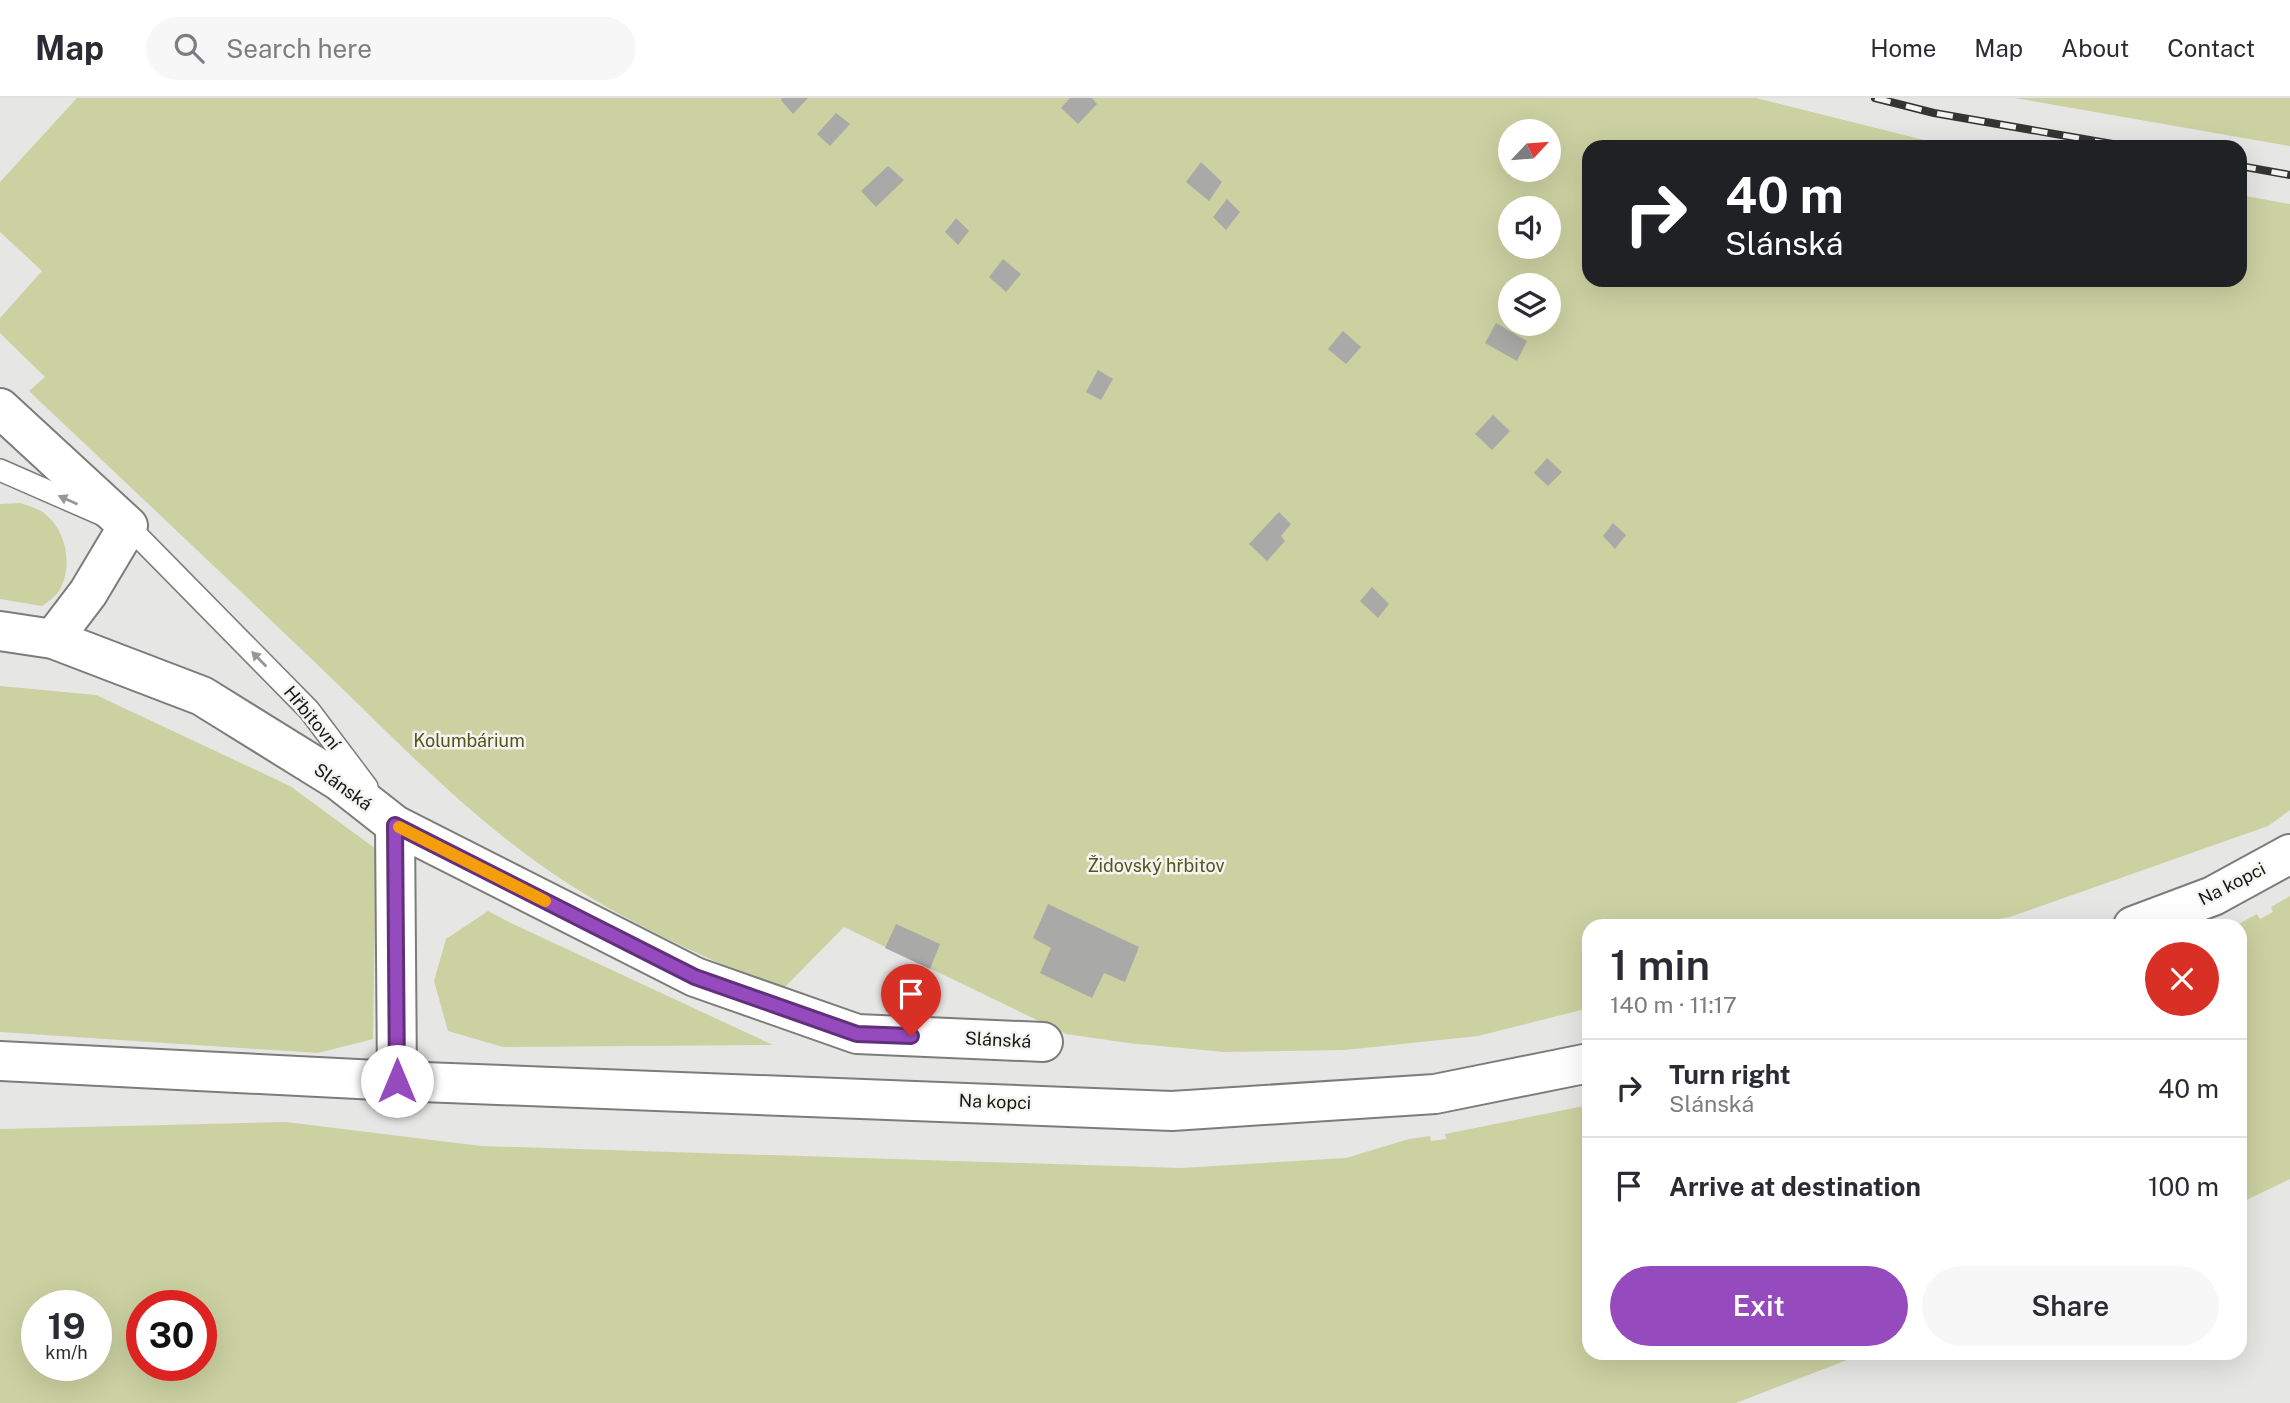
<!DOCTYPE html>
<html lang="en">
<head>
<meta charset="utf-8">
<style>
  :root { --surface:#fff; --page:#f7f7f7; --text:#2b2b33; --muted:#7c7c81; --line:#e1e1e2; --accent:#954abd }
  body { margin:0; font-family:"Public Sans",sans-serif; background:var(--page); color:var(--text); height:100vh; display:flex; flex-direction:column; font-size:26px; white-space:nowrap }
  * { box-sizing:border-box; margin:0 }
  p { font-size:23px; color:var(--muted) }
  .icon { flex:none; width:38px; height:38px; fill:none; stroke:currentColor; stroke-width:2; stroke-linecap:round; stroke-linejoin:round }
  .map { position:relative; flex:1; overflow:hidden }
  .details { position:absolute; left:1582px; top:821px; width:665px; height:441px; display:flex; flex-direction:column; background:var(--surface); border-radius:21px; box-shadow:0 7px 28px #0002 }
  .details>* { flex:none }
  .banner { position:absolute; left:1582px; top:42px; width:665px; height:147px; border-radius:21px; box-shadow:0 7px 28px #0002; background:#202124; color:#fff; overflow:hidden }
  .needle { width:46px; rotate:64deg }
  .controls { position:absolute; left:1498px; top:21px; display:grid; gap:14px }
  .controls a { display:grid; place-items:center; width:63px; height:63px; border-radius:50%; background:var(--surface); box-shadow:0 7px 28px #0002; font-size:35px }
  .speed { position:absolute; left:21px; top:1192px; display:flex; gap:14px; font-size:35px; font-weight:700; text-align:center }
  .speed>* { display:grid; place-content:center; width:91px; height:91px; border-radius:50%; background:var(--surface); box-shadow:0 7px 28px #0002; line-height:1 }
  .speed small { font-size:18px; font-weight:400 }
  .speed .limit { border:10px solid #d22; background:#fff; color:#111 }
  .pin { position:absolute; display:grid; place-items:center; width:60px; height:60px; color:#fff; margin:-72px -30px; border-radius:50% 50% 50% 0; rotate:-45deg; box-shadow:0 0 7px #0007 }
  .pin .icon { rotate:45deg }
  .me { position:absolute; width:77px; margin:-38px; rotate:0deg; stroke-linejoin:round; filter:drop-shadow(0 0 5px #0008) }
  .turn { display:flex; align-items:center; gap:24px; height:147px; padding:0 28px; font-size:32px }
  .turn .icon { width:91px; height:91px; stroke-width:2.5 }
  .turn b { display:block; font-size:49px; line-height:60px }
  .round { display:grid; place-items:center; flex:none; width:74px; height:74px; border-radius:37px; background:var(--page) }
  .summary { display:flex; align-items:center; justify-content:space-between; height:119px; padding:0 28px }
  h1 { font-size:42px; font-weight:600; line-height:52px }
  .cta { display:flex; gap:14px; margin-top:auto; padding:14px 28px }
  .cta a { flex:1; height:80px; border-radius:42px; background:var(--accent); color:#fff; font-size:28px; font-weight:600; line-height:80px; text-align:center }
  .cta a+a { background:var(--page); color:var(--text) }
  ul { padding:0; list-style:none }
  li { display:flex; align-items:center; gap:21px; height:98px; padding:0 28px; border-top:2px solid var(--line) }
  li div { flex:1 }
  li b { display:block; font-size:26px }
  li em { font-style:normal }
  header { display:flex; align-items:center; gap:42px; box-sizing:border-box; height:98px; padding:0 35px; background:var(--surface); border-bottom:2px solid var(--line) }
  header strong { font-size:33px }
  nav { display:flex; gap:38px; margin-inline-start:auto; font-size:24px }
  .search { width:490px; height:63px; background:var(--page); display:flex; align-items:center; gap:18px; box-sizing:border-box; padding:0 24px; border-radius:38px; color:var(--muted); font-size:26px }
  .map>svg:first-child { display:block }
</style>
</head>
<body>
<header>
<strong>Map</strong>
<div class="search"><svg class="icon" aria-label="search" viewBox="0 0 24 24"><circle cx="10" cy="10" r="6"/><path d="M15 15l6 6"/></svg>Search here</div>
<nav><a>Home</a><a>Map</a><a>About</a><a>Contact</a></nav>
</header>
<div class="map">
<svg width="2290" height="1305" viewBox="0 0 2290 1305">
  <rect width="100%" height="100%" fill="#e6e7e4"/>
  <!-- green -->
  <g fill="#cbd1a1" fill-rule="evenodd">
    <path d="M77 0H1756L1928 43 1962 49H1589V182H2240V97L2290 106V712L2268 728 2010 819 1957 828H1589V910L1478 938 1345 952 1224 954 1128 945 1066 936 844 829 782 892C706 860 633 828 564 783 474 724 402 648 325 574 227 480 128 387 29 293L45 279 0 235V220L42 173 0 134V84ZM1510 33H1549V72H1510ZM1510 110H1549V149H1510ZM1510 187H1549V226H1510Z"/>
    <path d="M2015 0H2290V48Z"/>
    <path d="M20 405C27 407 35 410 41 413 66 429 74 468 59 493 55 499 48 504 42 508L0 501V406Z"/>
    <path d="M0 588 96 597 290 688 376 751 373 941 318 955 0 934Z"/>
    <path d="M2290 798V1081L2240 1105V828H2235L2257 816 2260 821 2273 814 2271 809Z"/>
    <path d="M488 813 513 826 773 947 503 949 448 933 434 883 446 841Z"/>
    <path d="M1589 1007V1255H1865L1736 1305H0V1031L286 1024 481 1048 1181 1070 1346 1060 1409 1041 1430 1038 1431 1043 1446 1041 1445 1036ZM37 1208H96V1267H37ZM142 1208H201V1267H142Z"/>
  </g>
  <!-- building -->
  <g fill="#a9aaa7">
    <path d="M782 0H808L793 16 781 2Z"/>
    <path d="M1070 0H1092L1097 6 1078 26 1061 10Z"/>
    <path d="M836 15 850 26 830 48 817 36Z"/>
    <path d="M1201 64 1222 84 1209 103 1186 84Z"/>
    <path d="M888 68 904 82 876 109 861 93Z"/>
    <path d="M1227 101 1240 114 1226 132 1213 119Z"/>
    <path d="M956 120 969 133 958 147 945 134Z"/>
    <path d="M1003 161 1021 176 1006 194 989 179Z"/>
    <path d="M1496 225 1527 243 1517 263 1485 245Z"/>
    <path d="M1343 233 1361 249 1346 266 1328 251Z"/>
    <path d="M1098 272 1113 281 1101 302 1086 294Z"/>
    <path d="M1493 317 1510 333 1492 352 1475 336Z"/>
    <path d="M1547 360 1562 374 1548 388 1534 375Z"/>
    <path d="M1279 414 1291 426 1281 438 1285 443 1267 463 1249 446Z"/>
    <path d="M1613 425 1626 437 1615 451 1603 438Z"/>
    <path d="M1372 489 1389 506 1378 520 1360 503Z"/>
    <path d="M1048 806 1139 849 1125 884 1104 875 1092 900 1040 875 1051 850 1033 840Z"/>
    <path d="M896 826 940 846 930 871 885 850Z"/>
  </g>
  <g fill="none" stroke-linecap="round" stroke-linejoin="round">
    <!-- service casing -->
    <g stroke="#7c7d7a" stroke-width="24">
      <path id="service" d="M0 372 128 428 309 612 367 689"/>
    </g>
    <!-- minor casing -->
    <g stroke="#7c7d7a" stroke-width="42">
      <g id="minor">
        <path d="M0 310 128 428 88 495 53 541"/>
        <path d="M0 533 53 541 202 598 339 683 395 727 695 879 857 936 1043 944"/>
        <path d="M395 727 397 983"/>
      </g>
    </g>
    <!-- secondary casing -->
    <g stroke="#7c7d7a" stroke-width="42">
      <g id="secondary">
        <path d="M2133 828 2213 798 2290 756"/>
        <path d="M0 963 397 983 1172 1013 1435 996 1589 965"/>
      </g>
    </g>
    <!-- service -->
    <use href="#service" stroke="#fff" stroke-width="21"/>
    <!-- minor -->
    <use href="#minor" stroke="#fff" stroke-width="38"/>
    <!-- secondary -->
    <use href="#secondary" stroke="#fff" stroke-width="38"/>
    <!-- rail casing -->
    <g stroke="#343533" stroke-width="8">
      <g id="rail">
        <path d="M1875 0 1934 15 2130 49"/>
        <path d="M2240 68 2290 77"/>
      </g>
    </g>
    <!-- rail -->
    <use href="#rail" stroke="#f4f4f1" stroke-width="5" stroke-dasharray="16" stroke-linecap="butt"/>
  </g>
  <!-- one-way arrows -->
  <defs><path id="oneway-solid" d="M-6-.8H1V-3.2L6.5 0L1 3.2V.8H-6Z" transform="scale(1.75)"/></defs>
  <g fill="#979796">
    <use href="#oneway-solid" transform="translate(68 402) rotate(-156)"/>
    <use href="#oneway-solid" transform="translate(259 561) rotate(-134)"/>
  </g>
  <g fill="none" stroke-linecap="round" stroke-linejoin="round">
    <!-- route casing -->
    <g stroke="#61307b" stroke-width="18">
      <path id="route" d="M397 983 395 727 695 879 857 936 911 938"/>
    </g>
    <!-- route -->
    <use href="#route" stroke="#954abd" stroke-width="12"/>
    <!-- slow -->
    <path stroke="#f59e0b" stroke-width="12" d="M399 729 545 803"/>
  </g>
  <g text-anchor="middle" stroke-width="5" stroke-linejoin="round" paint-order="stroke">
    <!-- street labels -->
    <g font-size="18" fill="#171816" stroke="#f4f4f1">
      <text transform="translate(312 620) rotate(50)" y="6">Hřbitovní</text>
      <text transform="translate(343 689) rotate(36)" y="6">Slánská</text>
      <text transform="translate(2232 786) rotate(-27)" y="6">Na kopci</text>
      <text transform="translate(998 942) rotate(3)" y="6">Slánská</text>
      <text transform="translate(995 1004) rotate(2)" y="6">Na kopci</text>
    </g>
    <!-- park labels -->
    <g font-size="18" fill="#51561c" stroke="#f4f4f1">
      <text x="469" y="649">Kolumbárium</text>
      <text x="1156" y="774">Židovský hřbitov</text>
    </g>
  </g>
</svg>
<div class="controls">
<a><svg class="needle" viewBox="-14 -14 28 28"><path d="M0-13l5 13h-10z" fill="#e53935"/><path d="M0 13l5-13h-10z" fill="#7c7c81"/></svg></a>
<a><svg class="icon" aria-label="sound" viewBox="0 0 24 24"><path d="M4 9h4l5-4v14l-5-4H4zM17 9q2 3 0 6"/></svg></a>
<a><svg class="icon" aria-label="layers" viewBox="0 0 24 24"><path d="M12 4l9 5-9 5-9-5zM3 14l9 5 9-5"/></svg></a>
</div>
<div class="speed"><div>19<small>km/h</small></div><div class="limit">30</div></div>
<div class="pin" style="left:911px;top:938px;background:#d93025"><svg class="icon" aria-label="arrive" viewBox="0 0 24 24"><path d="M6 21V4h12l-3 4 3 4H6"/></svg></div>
<svg class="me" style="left:397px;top:983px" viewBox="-20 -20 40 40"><circle r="19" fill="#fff"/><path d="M0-13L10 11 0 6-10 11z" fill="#954abd"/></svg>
<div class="banner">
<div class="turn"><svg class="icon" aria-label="right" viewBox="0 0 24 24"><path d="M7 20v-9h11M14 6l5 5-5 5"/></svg><div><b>40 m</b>Slánská</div></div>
</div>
<section class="details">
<div class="summary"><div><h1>1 min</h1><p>140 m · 11:17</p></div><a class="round" style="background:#d93025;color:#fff"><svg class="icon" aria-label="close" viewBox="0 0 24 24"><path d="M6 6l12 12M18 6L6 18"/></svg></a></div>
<ul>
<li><svg class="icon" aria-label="right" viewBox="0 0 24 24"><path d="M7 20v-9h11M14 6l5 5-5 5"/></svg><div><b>Turn right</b><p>Slánská</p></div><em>40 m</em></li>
<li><svg class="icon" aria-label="arrive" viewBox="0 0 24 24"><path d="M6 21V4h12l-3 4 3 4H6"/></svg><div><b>Arrive at destination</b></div><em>100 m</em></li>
</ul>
<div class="cta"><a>Exit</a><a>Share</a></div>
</section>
</div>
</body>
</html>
